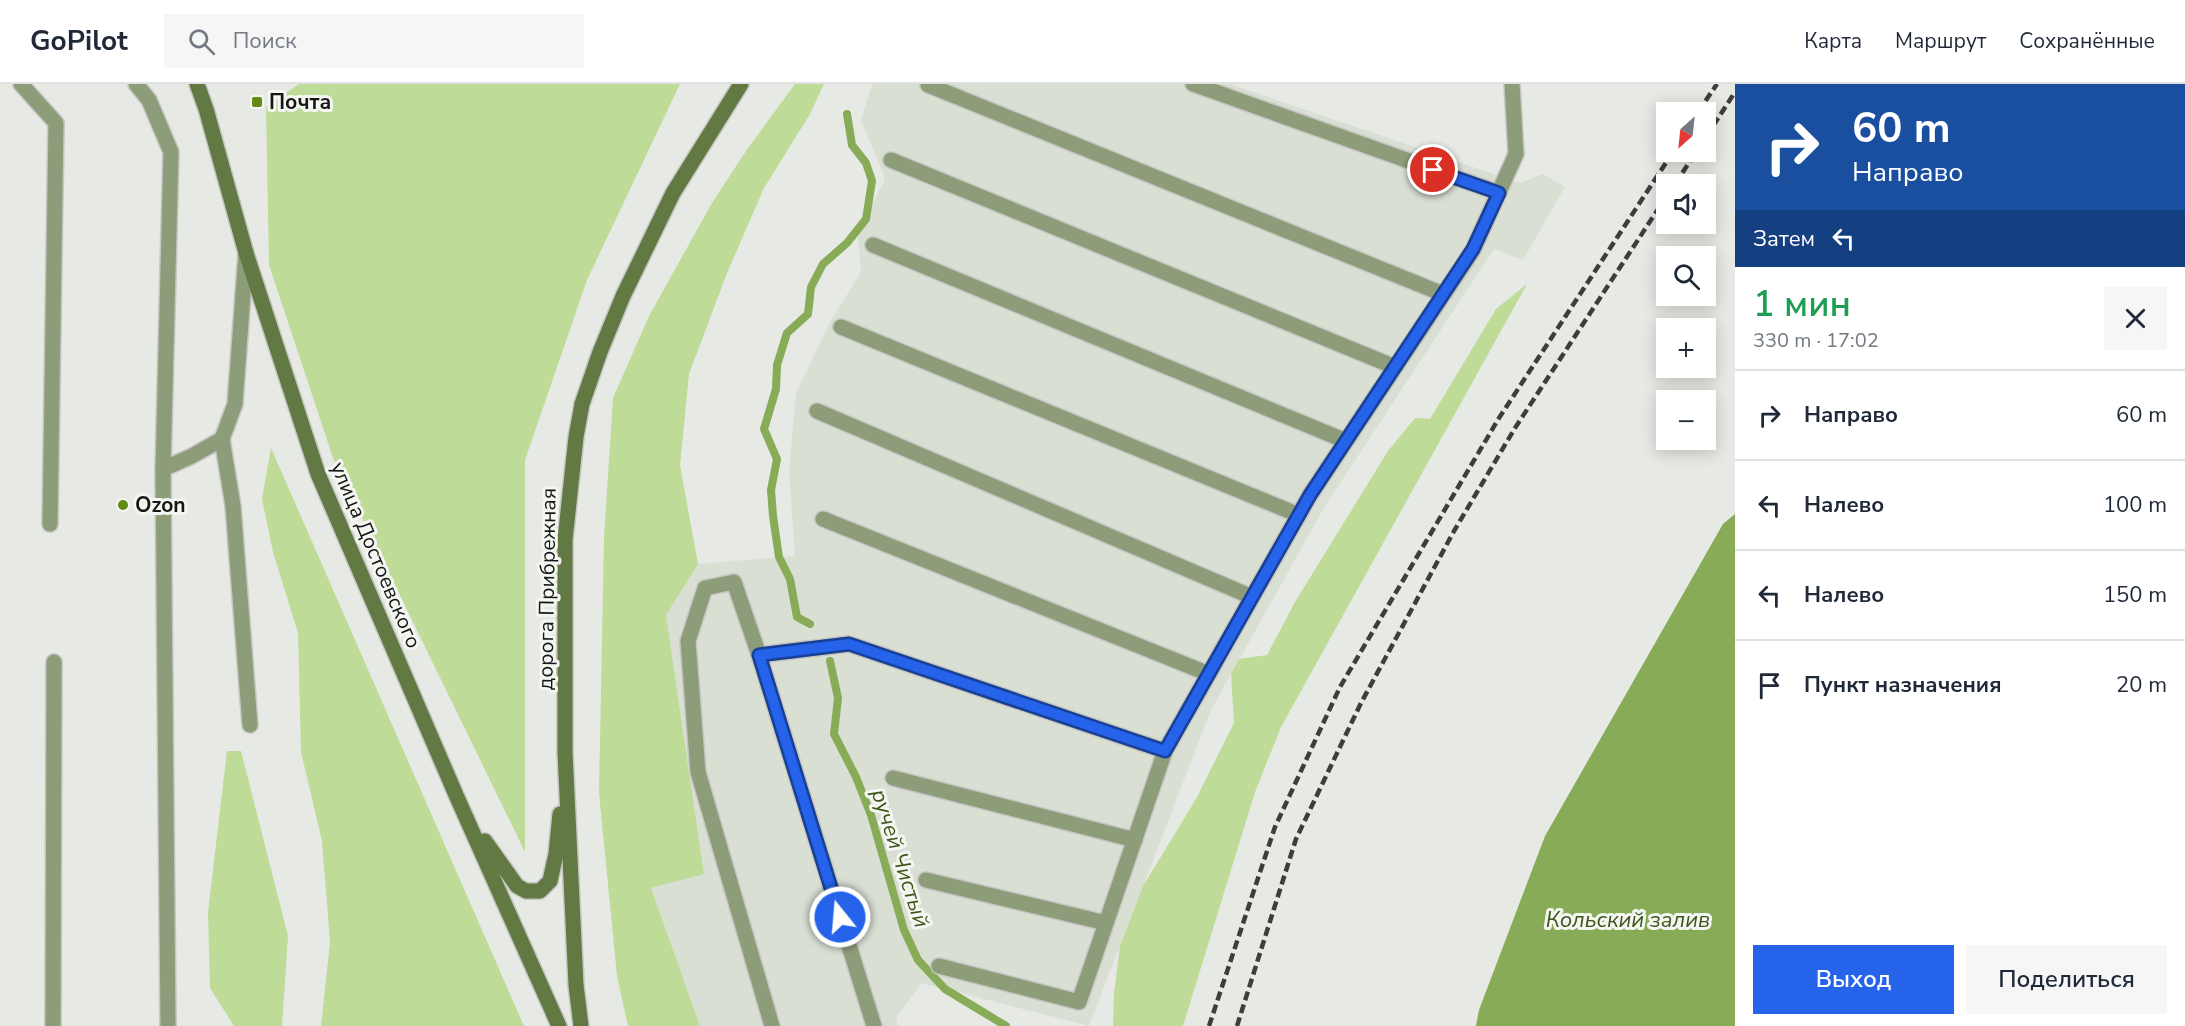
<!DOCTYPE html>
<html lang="ru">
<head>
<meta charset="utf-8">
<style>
  :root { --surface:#fff; --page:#f6f6f7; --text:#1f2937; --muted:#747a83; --line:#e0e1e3; --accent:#2563eb }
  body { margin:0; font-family:"Nunito Sans",sans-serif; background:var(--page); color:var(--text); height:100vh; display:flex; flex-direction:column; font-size:22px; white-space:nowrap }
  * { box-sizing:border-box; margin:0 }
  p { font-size:20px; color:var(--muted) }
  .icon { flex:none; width:33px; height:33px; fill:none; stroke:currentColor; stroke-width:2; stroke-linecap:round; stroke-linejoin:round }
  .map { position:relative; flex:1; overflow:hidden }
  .panel { display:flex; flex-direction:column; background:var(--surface); width:450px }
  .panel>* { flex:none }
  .top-card { background:#1a4fa0; color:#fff; overflow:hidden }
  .needle { width:39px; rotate:207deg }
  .tools { position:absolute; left:1656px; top:18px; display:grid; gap:12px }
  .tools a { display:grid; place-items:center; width:60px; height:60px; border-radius:0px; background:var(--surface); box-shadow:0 3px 15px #0003; font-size:30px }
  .pin { position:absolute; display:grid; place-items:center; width:51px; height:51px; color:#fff; margin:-26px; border:3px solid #fff; border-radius:50%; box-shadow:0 2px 6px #0007 }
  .me { position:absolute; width:66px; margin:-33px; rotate:343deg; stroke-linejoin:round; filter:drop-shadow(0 0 4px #0008) }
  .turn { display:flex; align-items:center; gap:21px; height:126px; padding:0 18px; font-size:27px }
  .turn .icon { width:78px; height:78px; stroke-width:2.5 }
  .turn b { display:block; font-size:42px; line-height:51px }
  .then { display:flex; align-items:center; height:57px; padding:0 18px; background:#0003; gap:12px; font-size:22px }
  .round { display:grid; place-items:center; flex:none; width:63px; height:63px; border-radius:0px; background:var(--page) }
  .summary { display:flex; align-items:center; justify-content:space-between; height:102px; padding:0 18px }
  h1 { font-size:36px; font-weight:600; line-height:45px; color:#1e9e55 }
  .primary-button { display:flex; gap:12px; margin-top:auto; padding:12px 18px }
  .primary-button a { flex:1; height:69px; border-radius:0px; background:var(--accent); color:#fff; font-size:24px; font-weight:600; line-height:69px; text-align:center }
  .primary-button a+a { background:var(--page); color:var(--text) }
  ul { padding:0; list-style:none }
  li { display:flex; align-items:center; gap:18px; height:90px; padding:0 18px; border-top:2px solid var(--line) }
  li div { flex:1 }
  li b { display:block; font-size:22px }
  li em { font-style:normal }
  header { display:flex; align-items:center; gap:36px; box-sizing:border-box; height:84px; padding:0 30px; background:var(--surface); border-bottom:2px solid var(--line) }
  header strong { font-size:28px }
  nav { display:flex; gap:33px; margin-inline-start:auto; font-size:21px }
  .search { width:420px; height:54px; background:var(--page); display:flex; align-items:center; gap:15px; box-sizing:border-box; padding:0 21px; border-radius:0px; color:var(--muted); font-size:22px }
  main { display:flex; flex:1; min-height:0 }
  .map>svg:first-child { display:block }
</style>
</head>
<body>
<header>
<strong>GoPilot</strong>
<div class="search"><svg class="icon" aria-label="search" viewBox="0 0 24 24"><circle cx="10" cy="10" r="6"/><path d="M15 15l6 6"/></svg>Поиск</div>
<nav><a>Карта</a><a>Маршрут</a><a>Сохранённые</a></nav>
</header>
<main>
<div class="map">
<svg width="1735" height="942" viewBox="0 0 1735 942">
  <rect width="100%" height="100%" fill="#e7e9e4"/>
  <!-- built -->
  <path fill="#dadfd4" d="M872 0H1230L1520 99 1543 90 1565 103 1523 176 1494 165 1325 422 1211 626 1089 942 922 899 896 934 898 942H699L651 804 704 789 666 531 698 480 795 472 789 387 796 309 830 238 861 188 858 151 885 95 861 36Z"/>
  <!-- green -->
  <g fill="#bedb98">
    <path d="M299 0H680L587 196 525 376V768L333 374 269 181 266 23Z"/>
    <path d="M795 0H824L810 30 764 104 727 189 689 290 680 381 698 480 666 531 704 790 651 804 700 942H628L617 892 599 709 604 453 613 314 649 232 712 119 746 67Z"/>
    <path d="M1527 200 1281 643 1255 708 1183 942H1113L1114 909 1120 862 1143 802 1196 715 1234 639 1231 590 1239 575 1267 571 1295 518 1388 367 1415 334 1430 335 1496 225Z"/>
    <path d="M271 364 524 942H321L330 858 322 757 301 668 298 549 273 468 262 415Z"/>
    <path d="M227 667H241L288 852 282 942H234L210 904 208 828Z"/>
  </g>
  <!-- water -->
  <path fill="#88ab57" d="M1735 430V942H1476L1479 926 1545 752 1723 440Z"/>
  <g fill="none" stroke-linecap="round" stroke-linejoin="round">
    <!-- stream -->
    <g stroke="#88ab57" stroke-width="8">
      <path d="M810 540 797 533 790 495 779 473 773 432 771 406 777 375 764 345 776 305 777 281 787 249 808 230 811 203 823 180 847 159 866 135 872 97 866 79 852 61 847 30"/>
      <path d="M830 577 838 614 834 650 856 693 871 731 904 846 918 876 945 905 1006 942"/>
    </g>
    <!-- lane casing -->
    <g stroke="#c6c7c3" stroke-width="18">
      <g id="lane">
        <path d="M21 0 56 39 50 440"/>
        <path d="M136 0 149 16 171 68 163 385 168 942"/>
        <path d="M1193 0 1499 109"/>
        <path d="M928 1 1443 210"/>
        <path d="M891 76 1395 283"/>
        <path d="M873 161 1346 357"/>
        <path d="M841 243 1299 431"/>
        <path d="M817 327 1252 513"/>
        <path d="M222 355 233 422 250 641"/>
        <path d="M163 385 192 372 222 355 235 320 246 169"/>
        <path d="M823 435 1209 590"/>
        <path d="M759 571 734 498 705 504 688 557 698 688 772 942"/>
        <path d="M893 694 1135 756"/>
        <path d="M926 796 1106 839"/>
        <path d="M939 882 1079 918 1165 667 1310 411 1473 166 1516 70 1512 0"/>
        <path d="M53 942 54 578"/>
        <path d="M874 942 759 571 849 560 1165 667"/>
      </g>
    </g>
    <!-- secondary casing -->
    <g stroke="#c6c7c3" stroke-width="18">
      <g id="secondary">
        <path d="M197 0 206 25 246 169 318 390 456 711 559 942"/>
        <path d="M485 757 517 802 526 807H540L550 797 556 770 560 730"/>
        <path d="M581 942 576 901 565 668V456L576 353 582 320 600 268 623 212 673 109 741 0"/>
      </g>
    </g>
    <!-- lane -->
    <use href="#lane" stroke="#8d9d7a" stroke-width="15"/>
    <!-- secondary -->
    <use href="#secondary" stroke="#627944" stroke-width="15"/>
    <!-- rail -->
    <g stroke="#3d3e3c" stroke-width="4.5" stroke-dasharray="9 4.5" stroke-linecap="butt">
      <path d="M1698 28 1717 0"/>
      <path d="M1706 53 1735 8"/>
      <path d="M1675 100 1696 68"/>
      <path d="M1209 942 1275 743 1340 603 1499 334 1673 68"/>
      <path d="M1237 942 1296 755 1361 619 1454 447 1515 344 1666 113"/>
    </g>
  </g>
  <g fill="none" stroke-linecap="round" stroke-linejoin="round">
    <!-- route casing -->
    <g stroke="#184099" stroke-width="15">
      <path id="route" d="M840 833 759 571 849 560 1165 667 1310 411 1473 165 1499 109 1433 86"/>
    </g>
    <!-- route -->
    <use href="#route" stroke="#2563eb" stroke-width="10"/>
  </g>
  <!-- markers -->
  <g fill="#628a15" stroke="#f4f6f2" stroke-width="2">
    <rect x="251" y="12" width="12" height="12" rx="3"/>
    <circle cx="123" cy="421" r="6"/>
  </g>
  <g text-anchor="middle" stroke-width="6" stroke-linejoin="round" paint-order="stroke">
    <!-- poi labels -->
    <g font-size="21" font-weight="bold" fill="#161615" stroke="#f4f6f2" text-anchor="start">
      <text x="269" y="25">Почта</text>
      <text x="135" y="428">Ozon</text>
    </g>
    <!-- street labels -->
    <g font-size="21" fill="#161615" stroke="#f4f6f2">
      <text transform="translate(376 471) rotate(67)" y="7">улица Достоевского</text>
      <text transform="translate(547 505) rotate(-89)" y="7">дорога Прибрежная</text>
    </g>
    <!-- water labels -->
    <g font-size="22" font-style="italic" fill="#3f561b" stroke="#f4f6f2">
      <text transform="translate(901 774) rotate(72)" y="8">ручей Чистый</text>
      <text x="1628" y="843">Кольский залив</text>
    </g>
  </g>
</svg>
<div class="tools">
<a><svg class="needle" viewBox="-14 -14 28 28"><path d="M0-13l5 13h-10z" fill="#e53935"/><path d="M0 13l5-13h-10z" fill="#747a83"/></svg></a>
<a><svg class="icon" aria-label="sound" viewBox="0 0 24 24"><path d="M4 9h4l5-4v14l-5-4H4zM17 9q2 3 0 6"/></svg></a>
<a><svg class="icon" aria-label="search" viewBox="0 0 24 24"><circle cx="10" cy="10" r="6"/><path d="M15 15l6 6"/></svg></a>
<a>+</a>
<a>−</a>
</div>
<div class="pin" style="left:1433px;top:86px;background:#d93025"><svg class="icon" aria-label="arrive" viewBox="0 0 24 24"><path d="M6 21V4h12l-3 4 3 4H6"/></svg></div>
<svg class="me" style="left:840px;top:833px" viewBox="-20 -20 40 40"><circle r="17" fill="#2563eb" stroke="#fff" stroke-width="3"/><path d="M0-11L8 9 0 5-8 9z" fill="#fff"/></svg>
</div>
<section class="panel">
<div class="top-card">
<div class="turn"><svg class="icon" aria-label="right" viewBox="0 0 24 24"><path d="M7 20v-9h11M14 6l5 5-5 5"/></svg><div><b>60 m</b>Направо</div></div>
<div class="then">Затем<svg class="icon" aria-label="left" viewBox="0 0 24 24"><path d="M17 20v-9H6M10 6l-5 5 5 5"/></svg></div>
</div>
<div class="summary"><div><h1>1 мин</h1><p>330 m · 17:02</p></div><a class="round"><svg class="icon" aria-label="close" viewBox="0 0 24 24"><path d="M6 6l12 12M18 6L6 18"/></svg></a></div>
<ul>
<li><svg class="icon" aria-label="right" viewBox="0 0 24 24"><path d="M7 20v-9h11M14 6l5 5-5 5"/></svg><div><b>Направо</b></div><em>60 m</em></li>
<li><svg class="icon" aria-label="left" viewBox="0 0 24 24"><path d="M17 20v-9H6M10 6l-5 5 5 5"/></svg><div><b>Налево</b></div><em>100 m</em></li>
<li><svg class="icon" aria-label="left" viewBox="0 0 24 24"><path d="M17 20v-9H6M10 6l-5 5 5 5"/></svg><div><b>Налево</b></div><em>150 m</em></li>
<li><svg class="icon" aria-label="arrive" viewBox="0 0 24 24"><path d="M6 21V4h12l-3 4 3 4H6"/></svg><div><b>Пункт назначения</b></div><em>20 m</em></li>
</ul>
<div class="primary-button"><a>Выход</a><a>Поделиться</a></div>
</section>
</main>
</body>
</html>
